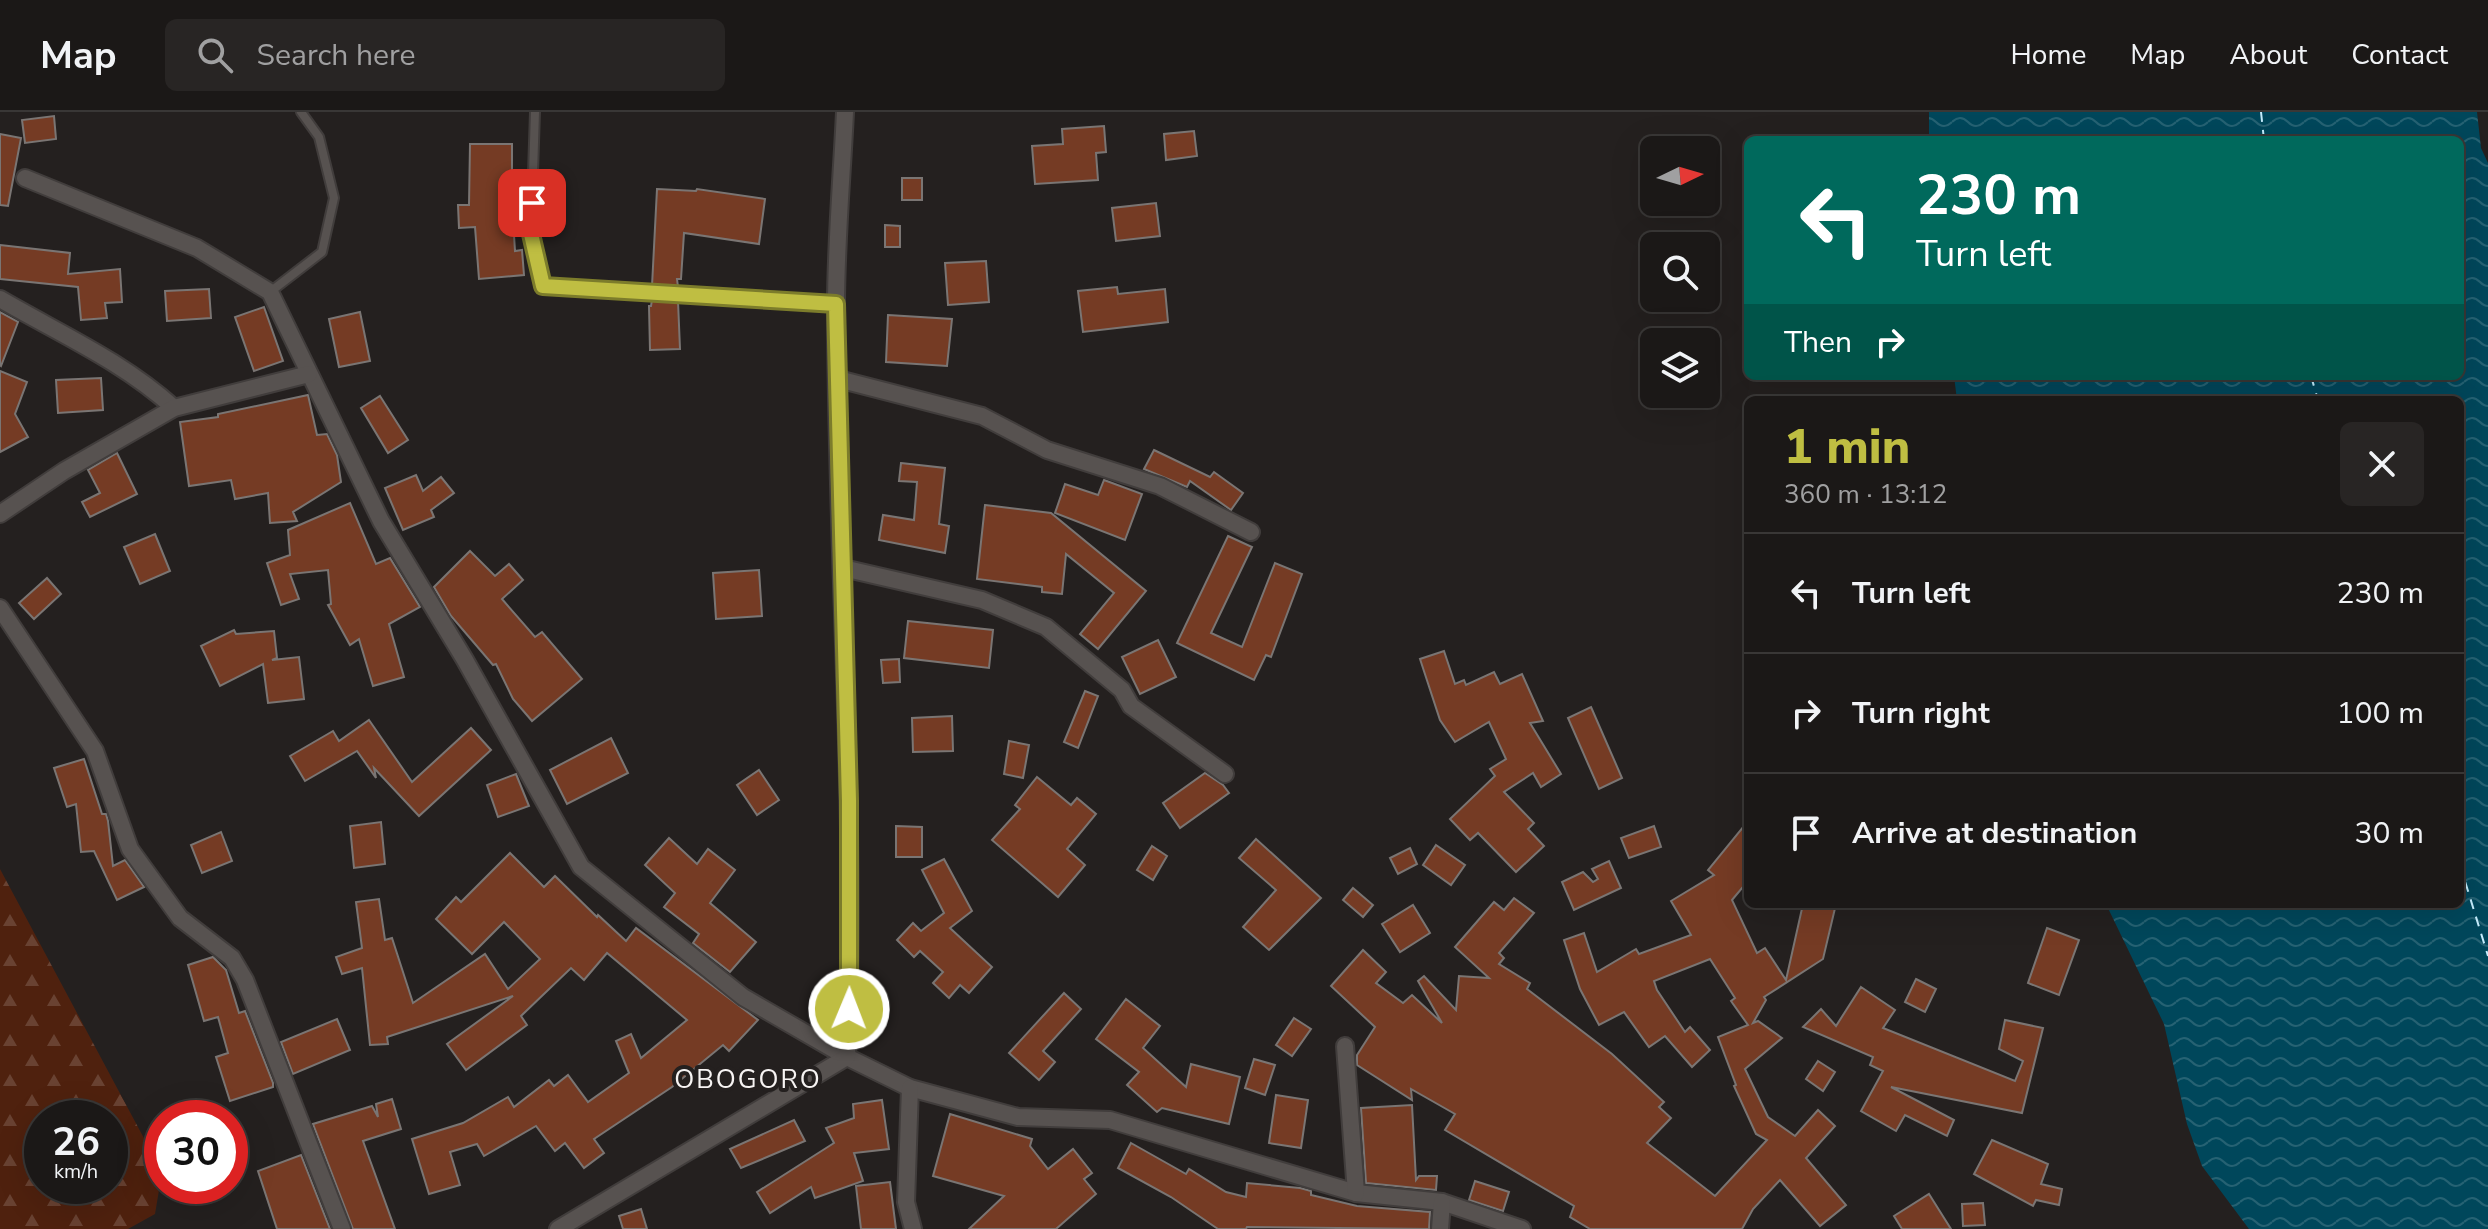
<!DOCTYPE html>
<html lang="en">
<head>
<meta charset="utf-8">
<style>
  :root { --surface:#1b1817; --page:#282524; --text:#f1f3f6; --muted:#a0a0a1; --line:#393736; --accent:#bfbe42 }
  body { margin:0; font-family:"Nunito Sans",sans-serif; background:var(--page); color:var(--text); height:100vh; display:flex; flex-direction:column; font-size:30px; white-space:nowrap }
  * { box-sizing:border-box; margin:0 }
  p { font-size:26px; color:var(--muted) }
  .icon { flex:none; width:44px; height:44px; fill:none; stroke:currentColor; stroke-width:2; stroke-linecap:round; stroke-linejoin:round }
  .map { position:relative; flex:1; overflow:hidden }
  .drawer { position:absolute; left:1744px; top:284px; width:720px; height:512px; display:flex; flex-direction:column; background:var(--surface); border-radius:12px; box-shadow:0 8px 32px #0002,0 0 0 2px var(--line) }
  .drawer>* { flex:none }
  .guide { position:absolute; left:1744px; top:24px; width:720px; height:244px; border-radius:12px; box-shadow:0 8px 32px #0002,0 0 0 2px var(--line); background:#00695c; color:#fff; overflow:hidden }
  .needle { width:52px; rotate:85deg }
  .controls { position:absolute; left:1640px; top:24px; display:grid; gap:16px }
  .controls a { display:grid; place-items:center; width:80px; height:80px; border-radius:12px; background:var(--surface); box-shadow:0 8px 32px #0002,0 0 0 2px var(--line); font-size:40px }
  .speed { position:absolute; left:24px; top:988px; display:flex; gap:16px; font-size:40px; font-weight:700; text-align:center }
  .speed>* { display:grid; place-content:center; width:104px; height:104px; border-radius:50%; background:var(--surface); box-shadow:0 8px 32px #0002,0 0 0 2px var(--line); line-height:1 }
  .speed small { font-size:20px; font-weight:400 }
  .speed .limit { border:12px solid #d22; background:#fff; color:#111 }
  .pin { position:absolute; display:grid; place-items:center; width:68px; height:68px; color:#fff; margin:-34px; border-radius:16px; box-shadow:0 4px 12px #0006 }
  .me { position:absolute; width:88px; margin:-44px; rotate:1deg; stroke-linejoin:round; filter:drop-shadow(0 0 6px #0008) }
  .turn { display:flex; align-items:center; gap:28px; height:168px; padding:0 40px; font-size:36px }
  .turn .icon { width:104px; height:104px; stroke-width:2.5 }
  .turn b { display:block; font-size:56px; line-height:68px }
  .then { display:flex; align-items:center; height:76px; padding:0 40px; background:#0003; gap:16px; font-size:30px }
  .round { display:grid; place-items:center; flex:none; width:84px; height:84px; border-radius:12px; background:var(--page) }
  .head { display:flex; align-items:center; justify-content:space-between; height:136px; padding:0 40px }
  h1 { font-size:48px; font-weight:800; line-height:60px; color:var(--accent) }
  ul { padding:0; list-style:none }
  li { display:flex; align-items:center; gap:24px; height:120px; padding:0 40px; border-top:2px solid var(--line) }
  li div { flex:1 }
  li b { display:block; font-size:30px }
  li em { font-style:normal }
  header { display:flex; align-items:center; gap:48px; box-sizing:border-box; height:112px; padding:0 40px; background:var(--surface); border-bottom:2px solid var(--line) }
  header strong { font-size:38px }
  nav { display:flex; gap:44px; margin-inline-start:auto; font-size:28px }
  .search { width:560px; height:72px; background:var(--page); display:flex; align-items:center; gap:20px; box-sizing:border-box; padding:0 28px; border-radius:12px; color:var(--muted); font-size:30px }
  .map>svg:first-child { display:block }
</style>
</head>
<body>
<header>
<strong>Map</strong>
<div class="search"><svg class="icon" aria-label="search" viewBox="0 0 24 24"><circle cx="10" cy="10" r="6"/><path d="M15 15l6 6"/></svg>Search here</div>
<nav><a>Home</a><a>Map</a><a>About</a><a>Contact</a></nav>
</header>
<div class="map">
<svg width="2488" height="1117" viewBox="0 0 2488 1117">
  <defs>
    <pattern id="forest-firs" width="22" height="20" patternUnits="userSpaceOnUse" patternTransform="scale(2)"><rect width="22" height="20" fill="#4f210e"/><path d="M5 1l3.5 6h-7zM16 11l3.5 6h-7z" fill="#694232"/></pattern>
    <pattern id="water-waves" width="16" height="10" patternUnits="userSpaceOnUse" patternTransform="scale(2)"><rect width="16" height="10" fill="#00475b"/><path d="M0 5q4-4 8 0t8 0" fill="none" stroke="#266273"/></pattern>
  </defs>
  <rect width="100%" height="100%" fill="#24201f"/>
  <!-- forest -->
  <path fill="url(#forest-firs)" fill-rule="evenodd" d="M0 757 162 1060 155 1102 128 1117H0ZM42 1006H110V1074H42Z"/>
  <!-- water -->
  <path fill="url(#water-waves)" d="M1929 0H2477L2481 36 2488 51V1117H2249L2202 1054 2187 1012 2164 912 2106 792H2460V288H1957L1954 264H2460V28H1929Z"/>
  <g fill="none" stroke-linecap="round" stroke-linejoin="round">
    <!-- ferry -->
    <g stroke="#c4ecfc" stroke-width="2" stroke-dasharray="10 8" stroke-linecap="butt">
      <path d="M2261 0 2264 28"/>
      <path d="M2311 264 2318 288"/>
      <path d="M2460 753 2488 844"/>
    </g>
  </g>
  <!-- building -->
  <g fill="#753b24" stroke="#7a7573" stroke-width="2">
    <path d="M54 4 56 27 25 31 22 8Z"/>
    <path d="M1104 14 1106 40 1096 41 1098 68 1035 72 1032 34 1063 32 1062 17Z"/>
    <path d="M1194 19 1197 44 1166 48 1164 22Z"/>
    <path d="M0 22 21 26 8 94 0 93Z"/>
    <path d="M470 32H512V91L515 139 522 138 524 163 479 167 475 115 459 116 458 93H469Z"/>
    <rect x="902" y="66" width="20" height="22"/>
    <path d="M657 77 696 79 697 77 765 87 759 132 684 121 681 167H677L678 175 652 174Z"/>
    <path d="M1156 91 1160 124 1116 129 1112 96Z"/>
    <path d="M885 113 900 114V135H885Z"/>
    <path d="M0 133 70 141 68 162 120 157 122 190 105 191 107 206 81 208 78 175 0 167Z"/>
    <path d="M986 149 989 190 948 193 945 151Z"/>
    <path d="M1117 175 1118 182 1165 177 1168 210 1083 220 1078 179Z"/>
    <path d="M209 177 211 206 167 209 165 179Z"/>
    <path d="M652 188 678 189 680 237 650 238 649 194H651Z"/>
    <path d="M264 195 283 249 254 259 235 205Z"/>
    <path d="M0 200 18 210 1 254 0 253Z"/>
    <path d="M360 200 370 249 339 255 329 207Z"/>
    <path d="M888 203 952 207 947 254 886 250Z"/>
    <path d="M0 259 27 270 15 302 28 325 0 340Z"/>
    <path d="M101 266 103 298 58 301 56 268Z"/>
    <path d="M308 283 317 323 327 322 337 343 341 370 293 400 297 409 270 411 268 381 235 387 231 368 189 374 180 310 218 305V302Z"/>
    <path d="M380 284 408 328 388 341 361 296Z"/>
    <path d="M1154 338 1210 365 1214 360 1243 381 1231 398 1190 369 1187 375 1144 357Z"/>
    <path d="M117 341 137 382 90 405 82 390 100 381 88 358Z"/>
    <path d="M901 351 945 356 939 412 949 414 945 441 879 428 883 403 914 408 917 370 899 369Z"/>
    <path d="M416 363 423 379 441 365 454 381 431 398 434 405 403 418 385 376Z"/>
    <path d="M1104 368 1142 382 1125 428 1055 401 1065 372 1098 383Z"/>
    <path d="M350 391 376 452 390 446 420 495 389 512 404 565 373 574 359 527 350 533 328 493 331 492 328 458 290 462 299 487 281 493 267 451 290 443 288 418Z"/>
    <path d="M985 393 1051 401 1146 479 1098 537 1080 522 1114 481 1066 442 1062 482 1042 480V475L977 467Z"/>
    <path d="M155 422 170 459 140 472 124 435Z"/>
    <path d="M1228 424 1252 435 1211 521 1242 535 1275 451 1302 462 1271 545 1266 543 1254 568 1177 531Z"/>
    <path d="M470 439 495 464 509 452 523 468 502 487 535 525 542 520 582 567 532 609 513 587 496 552 493 553 451 504 434 475Z"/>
    <path d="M759 458 762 504 716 507 713 461Z"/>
    <path d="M47 466 61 482 34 507 19 491Z"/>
    <path d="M908 509 993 518 989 556 904 546Z"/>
    <path d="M234 518 236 522 274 519 277 546 272 548 299 545 304 587 268 591 263 552 220 574 201 534Z"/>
    <path d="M1158 528 1176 565 1140 582 1122 545Z"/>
    <path d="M1444 539 1455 572 1464 568 1466 573 1494 560 1500 572 1522 562 1543 609 1530 611 1561 662 1541 675 1533 661 1504 680 1534 711 1528 717 1544 734 1516 760 1478 721 1470 728 1450 707 1495 664 1490 657 1506 647 1489 610 1455 630 1440 608 1420 547Z"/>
    <path d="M899 547 900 570 883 571 881 548Z"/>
    <path d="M1085 579 1098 584 1078 636 1064 630Z"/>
    <path d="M1591 595 1622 666 1599 677 1568 606Z"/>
    <path d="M952 604 953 639 913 640 912 606Z"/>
    <path d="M369 608 412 670 471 616 491 638 419 704 374 656 376 666 357 639 305 669 290 644 333 619 339 629Z"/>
    <path d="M611 626 628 661 567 692 550 658Z"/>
    <path d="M1009 629 1029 633 1023 666 1004 662Z"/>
    <path d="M84 647 102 702H106L108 709 113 754 125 748 144 775 117 788 94 739 81 740 76 692 67 695 54 656Z"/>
    <path d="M759 658 779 688 757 703 737 673Z"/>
    <path d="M1205 661 1223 673 1229 681 1180 716 1163 691Z"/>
    <path d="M516 662 529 694 498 705 487 673Z"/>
    <path d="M1037 665 1071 693 1077 686 1096 702 1067 737 1085 753 1058 785 992 728 1020 697 1015 693Z"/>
    <path d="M1748 709V769L1732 788 1757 841 1765 836 1786 868 1803 792H1836L1823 847 1764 885 1766 888 1753 911 1758 909 1782 926 1745 957 1768 1005 1795 1024 1818 998 1835 1014 1806 1046 1846 1093 1820 1114 1780 1068 1753 1097 1742 1117H1590L1570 1105 1574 1094 1445 1018 1455 1002 1411 977 1412 988 1357 953V943L1375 915 1331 874 1363 838 1386 860 1376 871 1403 891 1412 883 1442 911 1418 869 1424 864 1456 898 1459 864 1489 866 1455 835 1494 790 1504 798 1514 786 1534 801 1499 841 1504 846 1499 852 1530 871 1527 877 1612 942 1664 990 1659 995 1671 1006 1647 1031 1715 1084 1767 1028 1756 1022 1734 974 1736 973 1718 925 1748 913 1731 889 1735 886 1710 847 1654 869 1657 878 1685 920 1690 915 1710 938 1692 955 1665 924 1649 935 1624 900 1599 913 1580 877 1564 828 1584 821 1597 860 1636 837 1639 842 1691 823 1671 789 1714 763 1708 758Z"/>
    <path d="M381 710 385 752 354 756 350 714Z"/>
    <path d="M896 714 922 715V745H896Z"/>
    <path d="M1654 714 1661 735 1629 746 1621 726Z"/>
    <path d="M221 720 232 749 202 761 191 733Z"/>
    <path d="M669 726 697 752 708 737 735 758 710 791 756 830 730 860 693 831 699 822 664 795 675 781 645 753Z"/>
    <path d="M1256 727 1321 786 1269 838 1243 815 1276 778 1239 746Z"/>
    <path d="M1436 733 1465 753 1451 773 1423 753Z"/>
    <path d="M1152 734 1167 744 1153 768 1137 758Z"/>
    <path d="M1410 736 1417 752 1398 762 1390 746Z"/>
    <path d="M510 741 544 775 555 764 597 805 598 803 626 829 636 816 758 908 729 939 723 933 672 975 594 1027 604 1041 584 1056 565 1031 555 1039 536 1014 484 1044 477 1032 450 1040 460 1073 429 1082 412 1027 463 1011 508 985 514 995 549 968 554 974 568 963 588 990 629 961 616 929 631 922 641 946 687 908 607 841 584 868 571 856 521 904 527 913 466 958 447 932 513 884 387 925 388 932 370 933 362 856 342 862 336 845 362 836 356 790 379 787 385 828 392 826 413 891 485 842 508 877 540 847 504 810 472 842 436 807 456 785 461 790Z"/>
    <path d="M944 747 972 799 950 816 992 855 969 881 960 873 949 886 933 871 943 860 920 839 914 845 897 828 913 811 921 819 944 801 922 758Z"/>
    <path d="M1609 749 1621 776 1574 798 1562 770 1583 760 1593 770 1598 767 1592 757Z"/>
    <path d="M1353 776 1373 793 1363 805 1343 788Z"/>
    <path d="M1413 793 1430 821 1400 840 1382 812Z"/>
    <path d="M2047 816 2079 828 2059 883 2028 871Z"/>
    <path d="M213 845 226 858 239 901 245 899 273 971V975L230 989 216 945 228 941 218 905 204 909 188 853Z"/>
    <path d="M1916 867 1936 877 1925 900 1905 890Z"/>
    <path d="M1861 875 1895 898 1883 916 2015 969 2023 949 1999 937 2005 908 2043 916 2022 1001 1891 975 1954 1008 1947 1024 1905 1003 1896 1019 1861 999 1883 959 1870 953 1873 945 1803 915 1821 897 1836 914Z"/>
    <path d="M1064 881 1081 897 1043 939 1055 950 1039 968 1009 941Z"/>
    <path d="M1126 887 1160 914 1143 936 1186 975 1191 952 1240 965 1229 1012 1162 996 1157 1000 1127 973 1139 960 1096 927Z"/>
    <path d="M1294 906 1311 917 1292 944 1276 933Z"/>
    <path d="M337 907 350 938 293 962 281 930Z"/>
    <path d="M1254 947 1275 953 1265 983 1245 976Z"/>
    <path d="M1818 949 1835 960 1823 979 1806 967Z"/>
    <path d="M1276 983 1308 988 1301 1036 1269 1031Z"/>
    <path d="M392 987 401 1017 363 1029 395 1117H353L313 1012 372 994 378 1005 376 992Z"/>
    <path d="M882 988 889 1037 854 1041 863 1069 815 1086 811 1075 770 1101 757 1080 834 1031 826 1016 854 1006 853 992Z"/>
    <path d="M1412 993 1416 1068 1419 1064H1437L1436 1078 1366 1071 1361 996Z"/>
    <path d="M950 1002 1032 1027 1030 1034 1048 1057 1073 1037 1092 1061 1084 1067 1096 1082 1056 1117H969L1004 1084 933 1064Z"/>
    <path d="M794 1008 805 1029 741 1056 730 1037Z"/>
    <path d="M1992 1028 2048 1052 2041 1072 2062 1077 2059 1093 2036 1088 2033 1094 1974 1062Z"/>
    <path d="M1131 1031 1186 1062 1189 1057 1226 1080 1246 1085 1247 1071 1300 1076 1311 1079V1083L1357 1094 1430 1100 1429 1117 1247 1115 1246 1117H1218L1171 1085 1118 1056Z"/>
    <path d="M301 1043 330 1117H277L258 1059Z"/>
    <path d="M1475 1069 1509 1080 1503 1099 1469 1088Z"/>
    <path d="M890 1070 896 1117H861L856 1074Z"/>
    <path d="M1929 1082 1951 1117H1902L1894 1104Z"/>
    <path d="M1983 1091 1985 1113 1963 1114 1962 1092Z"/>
    <path d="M641 1097 647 1117H623L619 1104Z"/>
  </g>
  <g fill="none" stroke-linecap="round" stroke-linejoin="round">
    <!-- service casing -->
    <g stroke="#413d3c" stroke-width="12">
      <g id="service">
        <path d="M535 0 531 122 543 174 836 192"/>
        <path d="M270 180 322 140 334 86 319 25 301 0"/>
      </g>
    </g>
    <!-- minor casing -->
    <g stroke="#413d3c" stroke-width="20">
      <g id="minor">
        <path d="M25 66 197 136 270 180 381 409 465 548 581 755 743 885 847 945 910 976 1018 1005 1110 1008 1356 1081 1442 1090 1522 1117"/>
        <path d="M0 187C60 222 122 249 174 296"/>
        <path d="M838 267 982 304 1047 338 1160 374 1251 420"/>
        <path d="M0 402 64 359 174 296 309 262"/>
        <path d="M843 456 982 488 1046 515 1122 578 1131 594 1225 662"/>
        <path d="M0 496 95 639 130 737 180 806 232 846 245 868 342 1117"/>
        <path d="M1345 934 1356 1081"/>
        <path d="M910 976 906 1090 913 1117"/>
        <path d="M558 1117 847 945C857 695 836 444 836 194 836 129 842 64 845 0"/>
        <path d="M1440 1117 1442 1090"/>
      </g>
    </g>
    <!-- service -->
    <use href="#service" stroke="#575250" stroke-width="8"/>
    <!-- minor -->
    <use href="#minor" stroke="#575250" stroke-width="16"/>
  </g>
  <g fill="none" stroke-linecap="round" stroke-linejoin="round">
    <!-- route casing -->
    <g stroke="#7c7c2b" stroke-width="20">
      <path id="route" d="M532 91 531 122 543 174 836 192 849 689V897"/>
    </g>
    <!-- route -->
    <use href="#route" stroke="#bfbe42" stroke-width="14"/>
  </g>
  <g text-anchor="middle" stroke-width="8" stroke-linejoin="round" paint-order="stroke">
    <!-- quarter labels -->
    <g font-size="26" letter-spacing="2" fill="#f7f4f3" stroke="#24201f">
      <text x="748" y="976">OBOGORO</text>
    </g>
  </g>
</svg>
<div class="controls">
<a><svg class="needle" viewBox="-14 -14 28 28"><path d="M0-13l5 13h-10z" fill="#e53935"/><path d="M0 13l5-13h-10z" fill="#a0a0a1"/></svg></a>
<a><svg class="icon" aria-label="search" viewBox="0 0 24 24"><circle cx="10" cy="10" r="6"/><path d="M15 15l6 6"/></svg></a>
<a><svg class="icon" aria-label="layers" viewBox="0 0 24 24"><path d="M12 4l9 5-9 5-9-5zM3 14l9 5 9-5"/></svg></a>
</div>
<div class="speed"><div>26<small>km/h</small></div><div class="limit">30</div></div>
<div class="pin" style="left:532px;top:91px;background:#d93025"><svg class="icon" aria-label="arrive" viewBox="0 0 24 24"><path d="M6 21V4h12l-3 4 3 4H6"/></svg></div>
<svg class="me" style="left:849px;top:897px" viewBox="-20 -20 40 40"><circle r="17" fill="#bfbe42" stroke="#fff" stroke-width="3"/><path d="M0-11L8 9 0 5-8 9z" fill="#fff"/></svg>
<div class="guide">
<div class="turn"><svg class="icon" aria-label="left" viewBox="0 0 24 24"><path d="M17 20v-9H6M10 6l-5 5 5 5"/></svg><div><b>230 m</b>Turn left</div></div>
<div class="then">Then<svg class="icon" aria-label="right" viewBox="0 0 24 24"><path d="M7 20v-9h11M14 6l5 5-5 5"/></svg></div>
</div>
<section class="drawer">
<div class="head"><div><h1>1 min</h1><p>360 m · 13:12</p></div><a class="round"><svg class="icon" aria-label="close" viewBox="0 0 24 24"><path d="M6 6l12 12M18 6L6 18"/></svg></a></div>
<ul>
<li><svg class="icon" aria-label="left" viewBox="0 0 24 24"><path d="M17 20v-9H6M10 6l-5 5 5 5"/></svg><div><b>Turn left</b></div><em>230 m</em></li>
<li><svg class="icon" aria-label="right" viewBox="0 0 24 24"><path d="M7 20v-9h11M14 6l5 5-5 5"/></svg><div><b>Turn right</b></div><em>100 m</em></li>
<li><svg class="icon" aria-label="arrive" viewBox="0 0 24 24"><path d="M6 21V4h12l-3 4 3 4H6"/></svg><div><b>Arrive at destination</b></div><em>30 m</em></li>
</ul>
</section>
</div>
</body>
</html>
